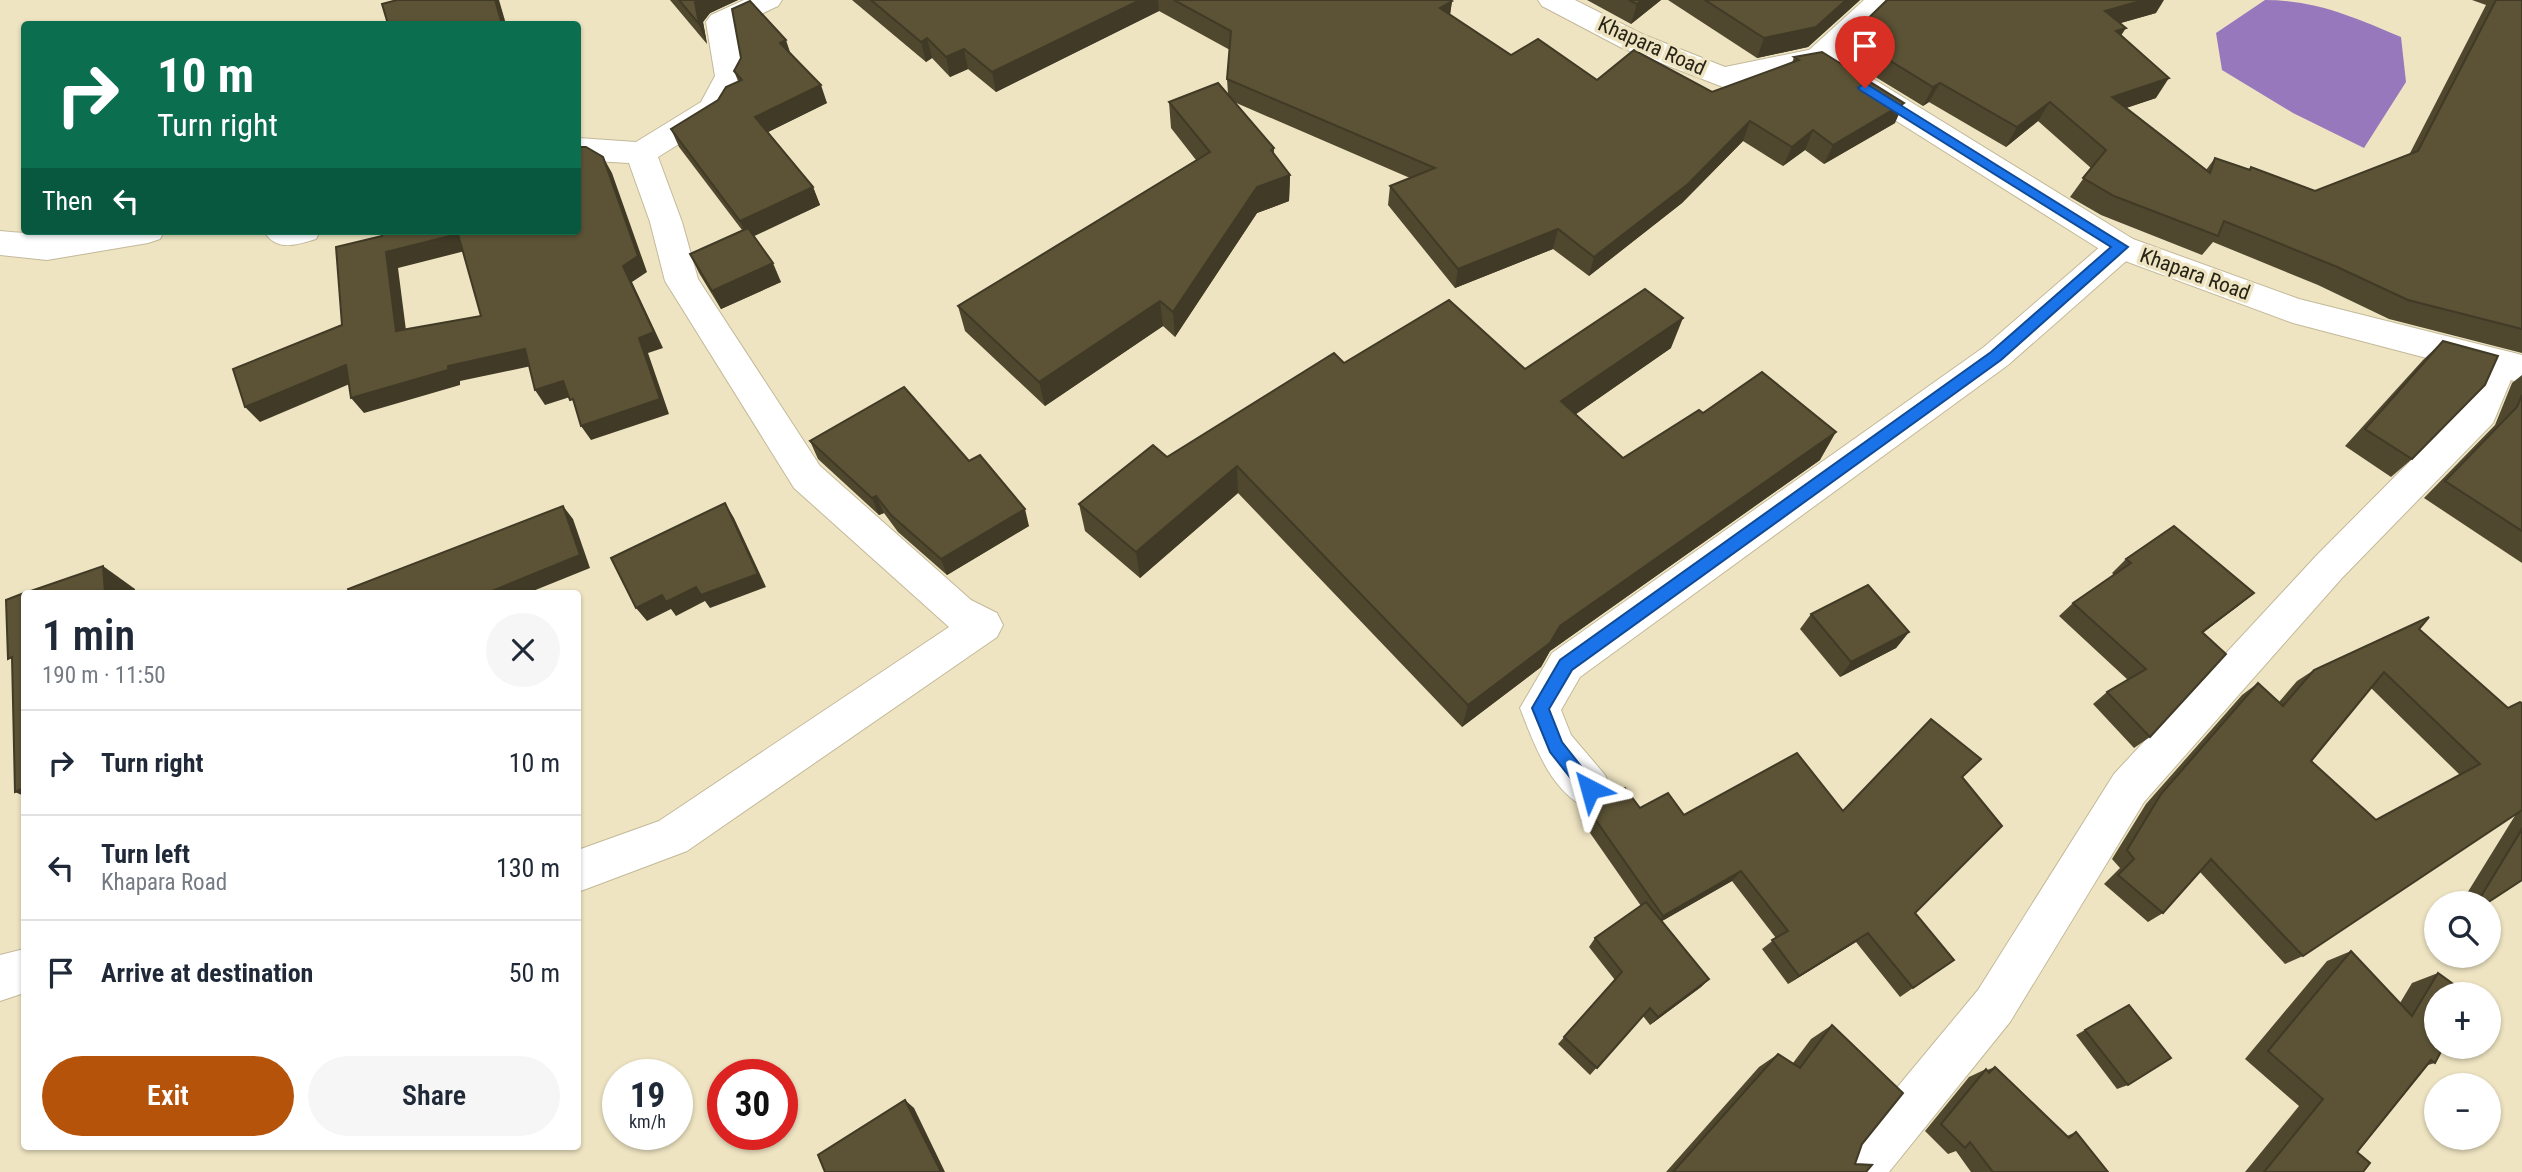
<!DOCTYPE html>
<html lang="en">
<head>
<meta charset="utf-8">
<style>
  :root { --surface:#fff; --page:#f6f6f7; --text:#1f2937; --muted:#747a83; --line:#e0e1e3; --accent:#b45309 }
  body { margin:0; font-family:"Roboto Condensed",sans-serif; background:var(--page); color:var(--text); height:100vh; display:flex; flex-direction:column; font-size:26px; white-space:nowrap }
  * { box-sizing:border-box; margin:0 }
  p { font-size:23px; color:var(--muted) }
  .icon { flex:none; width:38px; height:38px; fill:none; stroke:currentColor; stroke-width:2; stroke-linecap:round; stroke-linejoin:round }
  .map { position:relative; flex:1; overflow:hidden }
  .sheet { position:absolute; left:21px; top:590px; width:560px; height:560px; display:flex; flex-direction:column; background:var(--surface); border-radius:7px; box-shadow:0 2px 5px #0004 }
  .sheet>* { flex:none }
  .guide { position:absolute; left:21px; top:21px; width:560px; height:214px; border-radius:7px; box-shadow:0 2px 5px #0004; background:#0b6e4f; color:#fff; overflow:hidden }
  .controls { position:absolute; left:2424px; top:891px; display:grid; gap:14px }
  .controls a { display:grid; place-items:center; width:77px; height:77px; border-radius:50%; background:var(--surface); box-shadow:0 2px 5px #0004; font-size:35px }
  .speed { position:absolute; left:602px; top:1059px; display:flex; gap:14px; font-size:35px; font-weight:700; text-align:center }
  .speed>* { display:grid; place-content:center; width:91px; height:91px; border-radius:50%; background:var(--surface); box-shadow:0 2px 5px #0004; line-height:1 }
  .speed small { font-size:18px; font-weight:400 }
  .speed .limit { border:10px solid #d22; background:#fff; color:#111 }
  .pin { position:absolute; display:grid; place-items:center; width:60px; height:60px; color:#fff; margin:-72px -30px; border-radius:50% 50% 50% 0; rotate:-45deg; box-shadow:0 0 7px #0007 }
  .pin .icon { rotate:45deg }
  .me { position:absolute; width:77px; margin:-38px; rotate:321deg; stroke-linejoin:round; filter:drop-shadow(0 0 5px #0008) }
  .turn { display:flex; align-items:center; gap:24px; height:147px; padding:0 21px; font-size:32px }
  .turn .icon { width:91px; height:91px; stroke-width:2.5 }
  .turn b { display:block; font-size:49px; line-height:60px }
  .then { display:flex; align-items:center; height:66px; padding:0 21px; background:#0003; gap:14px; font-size:26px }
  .round { display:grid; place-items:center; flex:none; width:74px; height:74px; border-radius:37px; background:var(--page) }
  .head { display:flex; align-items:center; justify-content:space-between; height:119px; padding:0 21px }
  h1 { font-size:42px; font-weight:600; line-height:52px }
  .button { display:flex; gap:14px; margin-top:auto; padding:14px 21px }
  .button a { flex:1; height:80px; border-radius:42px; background:var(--accent); color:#fff; font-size:28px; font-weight:600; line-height:80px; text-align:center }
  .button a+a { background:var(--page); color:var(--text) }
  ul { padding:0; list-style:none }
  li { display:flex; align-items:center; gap:21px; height:105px; padding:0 21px; border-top:2px solid var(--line) }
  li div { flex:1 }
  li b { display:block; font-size:26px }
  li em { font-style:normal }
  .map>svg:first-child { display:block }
</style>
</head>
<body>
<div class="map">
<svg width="2522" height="1172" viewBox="0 0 2522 1172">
  <rect width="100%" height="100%" fill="#eee4c2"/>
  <!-- water -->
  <path fill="#9878bc" d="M2265 0C2316 0 2356 18 2401 37L2406 82 2364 148 2293 113 2222 70 2216 33Z"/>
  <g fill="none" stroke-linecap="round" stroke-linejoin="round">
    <!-- minor casing -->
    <g stroke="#c3b999" stroke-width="2">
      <g id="minor">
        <path d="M744 0H782L778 6 736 26 745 76 724 116 658 157 682 222 698 279 820 466 971 600 997 613 1003 625 997 637 687 851 578 892V850L659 821 949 627 794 488 665 281 650 222 629 163 578 160V138L636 142 701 102 715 76 706 22 711 15Z"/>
        <path d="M1864 0H1895L1828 65 1818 68 1808 65 1803 58 1808 51Z"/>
        <path d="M0 231C54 237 109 231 164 231L160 239 148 243 47 260 0 255Z"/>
        <path d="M264 231H320L316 239C296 245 276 252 264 231Z"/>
        <path d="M2121 235 2133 239 2137 247 2133 255 2008 365 1580 677 1561 710 1571 735 1605 775 1611 789 1605 803 1590 809C1551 794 1534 744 1520 708L1552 653 1984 347 2109 239Z"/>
        <path d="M2501 350 2513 353 2518 363 2493 423 2342 578 2144 802 2010 1022 1889 1172H1834L1841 1155 1978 990 2114 774 2316 556 2466 405 2489 353Z"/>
        <path d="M24 949V993L0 1001V955Z"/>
      </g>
    </g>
    <!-- tertiary casing -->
    <g stroke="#c3b999" stroke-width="2">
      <path id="tertiary" d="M1538 0H1575L1642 34 1725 67 1818 48 1828 51 2133 239 2299 299 2522 355V383L2293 323 2109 255 1814 69 1723 87 1622 48 1542 6Z"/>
    </g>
    <!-- minor -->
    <use href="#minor" fill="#fff" fill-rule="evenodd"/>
    <!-- tertiary -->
    <use href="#tertiary" fill="#fff" fill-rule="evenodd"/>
  </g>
  <!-- wall -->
  <g fill="#4f472e" fill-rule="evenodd">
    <path d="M670 0H738L710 13 703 22 707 44Z"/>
    <path d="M852 0H1450L1452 1 1450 15 1511 55 1597 80 1712 92 1792 63 1794 57 1895 123 1824 164 1805 150 1783 166 1743 141 1682 203 1589 276 1553 249 1455 288 1388 205 1390 186 1410 178 1234 102 1274 148V154L1290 175 1289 201 1257 213 1175 337 1163 326 1045 406 965 331 958 306 1196 160 1171 128 1169 102 1228 94 1227 79 1230 50 1159 11 996 92 968 69 950 77 932 58 926 62Z"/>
    <path d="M1587 0H1661L1631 24Z"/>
    <path d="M1668 0H1860L1808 47 1757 58Z"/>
    <path d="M2472 0H2522V353L2389 319 2318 285 2213 242 2202 255 2101 215 2070 197 2091 168 2038 121 2006 147 1929 102 1923 106 1841 56 1850 36 2156 13 2120 23 2121 36 2156 98 2126 108 2206 170 2215 158 2249 169 2251 167 2315 191 2409 155 2486 5Z"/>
    <path d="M791 53 827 103 768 132 813 187 820 205 753 236 781 282 721 309 699 273 690 254 742 230 679 147 671 129 718 100 738 81 734 71Z"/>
    <path d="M2443 341 2412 459 2391 477 2345 446 2423 360Z"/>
    <path d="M1671 348 1576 414 1623 458 1703 413 1820 460 1550 651 1541 667 1462 727 1238 493 1140 578 1085 531 1079 504 1167 457 1344 363 1525 369Z"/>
    <path d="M2522 375V563L2424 498 2495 425 2512 383Z"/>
    <path d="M810 441 969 461 1029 526 947 575 898 532 884 513 879 515 818 459Z"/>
    <path d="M2126 559 2254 593 2203 633 2150 737 2134 748 2093 704 2107 692 2128 680 2059 616 2073 603 2114 575 2112 573Z"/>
    <path d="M1811 614 1909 632 1896 648 1840 677 1800 629Z"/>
    <path d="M2419 629 2508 708 2522 703V880L2487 903H2461L2516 814 2303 956 2285 964 2200 872 2163 913 2148 922 2104 884 2120 868 2112 859 2146 804 2242 695 2258 683 2279 702 2297 681 2314 670ZM2371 688 2460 775 2376 820 2311 761Z"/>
    <path d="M1962 777 1915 913 1913 988 1900 997 1856 942 1788 984 1762 949 1776 938 1732 881 1662 921 1709 979 1701 987 1650 1025 1643 1016 1590 1075 1558 1044 1615 980 1589 947 1595 938 1641 906 1581 820 1588 809 1640 808 1684 815 1843 811Z"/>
    <path d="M2351 951 2400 1003 2412 983 2438 973 2435 1063 2428 1065 2357 1152 2363 1172H2245L2299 1106 2245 1059 2327 961Z"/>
    <path d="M2129 1005 2128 1085 2117 1089 2076 1035Z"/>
    <path d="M1832 1025 1862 1144 1855 1164 1866 1172H1666L1759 1067 1778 1054 1793 1063 1811 1039Z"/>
    <path d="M1995 1067 2067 1136 2076 1132 2108 1172H1971L1956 1151 1948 1154 1925 1131 1969 1077 1986 1069 1987 1070Z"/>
  </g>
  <!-- shaded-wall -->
  <g fill="#403a26">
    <path d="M495 0H499L506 24H502Z"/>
    <path d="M697 0H738L710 13 703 22 707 44 699 24 695 2Z"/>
    <path d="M1140 0H1158L1159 11 996 92 992 72Z"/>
    <path d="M1642 0H1661L1631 24 1637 4Z"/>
    <path d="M1846 0H1860L1808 47 1757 58 1764 38Z"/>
    <path d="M2144 0H2164L2156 13 2093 31 2105 11Z"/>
    <path d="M1452 1 1449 21 1440 8Z"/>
    <path d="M2126 28 2113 48 2116 31Z"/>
    <path d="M927 38 932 58 926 62 921 42Z"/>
    <path d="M786 40 792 58 780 43Z"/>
    <path d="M964 49 968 69 950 77 946 57Z"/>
    <path d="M2169 78 2156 98 2099 117 2112 97Z"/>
    <path d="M1940 83 1929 102 1923 106 1933 87Z"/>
    <path d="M821 85 827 103 762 135 755 117Z"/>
    <path d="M2050 102 2038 121 2006 147 2017 127Z"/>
    <path d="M1904 103 1895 123 1824 164 1833 145Z"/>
    <path d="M1750 121 1743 141 1682 203 1589 276 1594 257Z"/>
    <path d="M1813 130 1805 150 1783 166 1792 147Z"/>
    <path d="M603 157 612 173 647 272 632 282 663 348 648 353 669 414 591 440 581 426 639 338 623 266Z"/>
    <path d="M1290 175 1289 201 1257 213 1175 337 1173 312 1257 187Z"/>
    <path d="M813 187 820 205 748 239 740 221Z"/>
    <path d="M1558 229 1553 249 1455 288 1458 269Z"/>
    <path d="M458 234 469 250 398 268 408 346 396 331 386 252Z"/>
    <path d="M773 263 781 282 721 309 712 291Z"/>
    <path d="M1160 301 1163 326 1045 406 1039 382Z"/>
    <path d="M1683 318 1671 348 1553 430 1561 401Z"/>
    <path d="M525 349 536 365 460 381V385L364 413 351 398 448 366Z"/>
    <path d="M346 365 359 380 260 422 245 407Z"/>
    <path d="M563 381 573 396 545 405 535 390Z"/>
    <path d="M1836 432 1820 460 1550 651 1541 667 1462 727 1468 705 1560 626Z"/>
    <path d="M1237 466 1238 493 1140 578 1136 552Z"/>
    <path d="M876 496 884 513 879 515 872 498Z"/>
    <path d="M725 503 734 518 766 587 710 608 705 601 676 616 671 609 647 621 636 608 662 595 696 587Z"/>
    <path d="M563 506 573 519 590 568 528 593H487Z"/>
    <path d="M1025 509 1029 526 947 575 941 559Z"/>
    <path d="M103 566 135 589V593H105Z"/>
    <path d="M2254 593 2237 607 2186 645 2202 632Z"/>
    <path d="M1909 632 1896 648 1840 677 1851 662Z"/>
    <path d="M24 788V796L15 792Z"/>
    <path d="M1741 871 1732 881 1655 925 1663 916Z"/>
    <path d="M1868 933 1856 942 1788 984 1799 976Z"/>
    <path d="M1709 979 1701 987 1650 1025 1658 1017Z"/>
    <path d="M905 1100 914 1108 945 1172H941Z"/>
  </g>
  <!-- building -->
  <g fill="#5c5336" stroke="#403a26" stroke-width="2" fill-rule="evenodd">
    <path d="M397 0H495L502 24H388L382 4Z"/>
    <path d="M679 0H697L695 2 699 24Z"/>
    <path d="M871 0H1140L992 72 964 49 946 57 927 38 921 42Z"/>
    <path d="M1174 0H1450L1452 1 1440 8 1511 55 1538 39 1597 80 1634 50 1712 92 1799 60 1794 57 1822 52 1904 103 1833 145 1813 130 1792 147 1750 121 1688 184 1594 257 1558 229 1458 269 1390 186 1435 168 1227 79 1231 31Z"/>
    <path d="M1629 0H1642L1637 4Z"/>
    <path d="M1705 0H1846L1816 27 1764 38Z"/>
    <path d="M1887 0H2144L2105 11 2126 28 2116 31 2169 78 2112 97 2210 173 2215 158 2250 170 2251 167 2315 191 2418 151 2496 0H2522V329L2408 300 2335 266 2224 221 2218 236 2114 196 2083 178 2106 150 2050 102 2017 127 1940 83 1933 87 1850 36Z"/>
    <path d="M750 1 786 40 780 43 821 85 755 117 813 187 740 221 671 129 718 100 726 87 742 80 734 71 741 58 732 9Z"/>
    <path d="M1218 83 1274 148 1271 150 1290 175 1257 187 1173 312 1160 301 1039 382 958 306 1210 152 1169 102Z"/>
    <path d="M578 147H586L603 157 638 256 623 266 654 332 639 338 660 399 581 426 573 399 570 400 563 381 535 390 525 349 448 366V370L351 398 346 365 245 407 233 369 342 325 336 247 382 236 381 231H578ZM458 234 481 316 396 331 386 252Z"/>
    <path d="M748 228 773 263 712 291 690 254Z"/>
    <path d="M1645 289 1683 318 1561 401 1623 458 1699 410 1703 413 1762 372 1836 432 1560 626 1550 643 1468 705 1237 466 1136 552 1079 504 1153 445 1167 457 1334 353 1344 363 1449 300 1525 369Z"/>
    <path d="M2443 341 2498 356 2485 385 2412 459 2365 429Z"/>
    <path d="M904 387 969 461 980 455 1025 509 941 559 891 515 876 496 872 498 810 441Z"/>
    <path d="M2522 395V531L2445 481 2517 407Z"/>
    <path d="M725 503 758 574 701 595 696 587 666 602 662 595 636 608 611 558Z"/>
    <path d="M563 506 580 555 487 593H349L348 589Z"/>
    <path d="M2174 526 2254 593 2202 632 2226 654 2150 737 2107 692 2146 669 2073 603 2131 563 2126 559Z"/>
    <path d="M103 566 105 593H25Z"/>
    <path d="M1868 585 1909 632 1851 662 1811 614Z"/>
    <path d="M24 593V788L15 792 12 657 8 659 6 600Z"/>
    <path d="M2429 617 2419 629 2508 708 2520 702 2522 703V810L2303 956 2211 859 2163 913 2118 875 2134 859 2127 850 2161 794 2258 683 2283 706 2314 670ZM2384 672 2480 764 2376 820 2311 761Z"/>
    <path d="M1931 719 1981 759 1962 777 2002 826 1915 913 1954 960 1913 988 1868 933 1799 976 1772 940 1788 931 1741 871 1663 916 1588 809 1625 788 1640 808 1668 793 1684 815 1797 753 1843 811Z"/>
    <path d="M2522 829V880L2487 903H2477Z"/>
    <path d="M1646 902 1709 979 1658 1017 1650 1008 1597 1068 1564 1037 1622 972 1595 938Z"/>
    <path d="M2351 951 2412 1016 2438 973 2467 994H2436V1046H2444L2435 1063 2431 1060 2357 1152 2370 1163 2363 1172H2264L2323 1099 2268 1051Z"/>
    <path d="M2129 1005 2171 1058 2128 1085 2085 1030Z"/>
    <path d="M1832 1025 1903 1093 1862 1144 1855 1164 1872 1165 1866 1172H1673L1778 1054 1800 1068Z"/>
    <path d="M1995 1067 2069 1138 2076 1132 2108 1172H1993L1970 1142 1965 1148 1941 1124 1986 1069 1989 1073Z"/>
    <path d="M905 1100 941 1172H825L818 1155Z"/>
  </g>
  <!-- route -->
  <path fill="#1a73e8" stroke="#114b97" stroke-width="2" d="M1865 83 2128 247 2001 360 1572 670 1549 709 1562 742 1599 789 1590 797 1584 795 1550 752 1532 708 1560 660 1991 352 2111 247 1860 90 1858 88Z"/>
  <g text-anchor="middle" stroke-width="7" stroke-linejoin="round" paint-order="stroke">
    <!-- street labels -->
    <g font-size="21" fill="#272317" stroke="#eee4c2">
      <text transform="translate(1652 46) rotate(24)" y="7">Khapara Road</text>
      <text transform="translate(2195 274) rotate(20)" y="7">Khapara Road</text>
    </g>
  </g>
</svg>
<div class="controls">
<a><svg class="icon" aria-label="search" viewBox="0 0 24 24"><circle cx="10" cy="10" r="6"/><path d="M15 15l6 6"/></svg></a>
<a>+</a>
<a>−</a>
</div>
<div class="speed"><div>19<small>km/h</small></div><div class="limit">30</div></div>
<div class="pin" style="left:1865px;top:88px;background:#d93025"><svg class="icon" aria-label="arrive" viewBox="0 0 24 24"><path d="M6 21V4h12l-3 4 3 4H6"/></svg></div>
<svg class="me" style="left:1590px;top:789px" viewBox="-20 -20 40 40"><path d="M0-17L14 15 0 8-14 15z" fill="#1a73e8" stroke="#fff" stroke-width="4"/></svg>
<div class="guide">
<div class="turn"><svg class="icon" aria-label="right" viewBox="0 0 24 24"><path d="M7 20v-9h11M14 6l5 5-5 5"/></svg><div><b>10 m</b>Turn right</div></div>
<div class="then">Then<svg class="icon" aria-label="left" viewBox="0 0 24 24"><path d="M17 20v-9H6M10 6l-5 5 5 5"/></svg></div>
</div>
<section class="sheet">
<div class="head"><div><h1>1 min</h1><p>190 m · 11:50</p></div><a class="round"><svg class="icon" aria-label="close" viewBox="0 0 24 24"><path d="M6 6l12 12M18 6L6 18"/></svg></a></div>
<ul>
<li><svg class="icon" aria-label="right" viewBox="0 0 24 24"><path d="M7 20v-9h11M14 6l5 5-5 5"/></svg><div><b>Turn right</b></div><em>10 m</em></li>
<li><svg class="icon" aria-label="left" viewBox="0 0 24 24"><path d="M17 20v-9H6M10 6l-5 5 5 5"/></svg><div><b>Turn left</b><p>Khapara Road</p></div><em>130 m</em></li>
<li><svg class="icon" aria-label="arrive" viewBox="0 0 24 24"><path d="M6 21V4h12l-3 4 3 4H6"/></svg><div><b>Arrive at destination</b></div><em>50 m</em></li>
</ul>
<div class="button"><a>Exit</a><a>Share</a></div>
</section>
</div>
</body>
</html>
